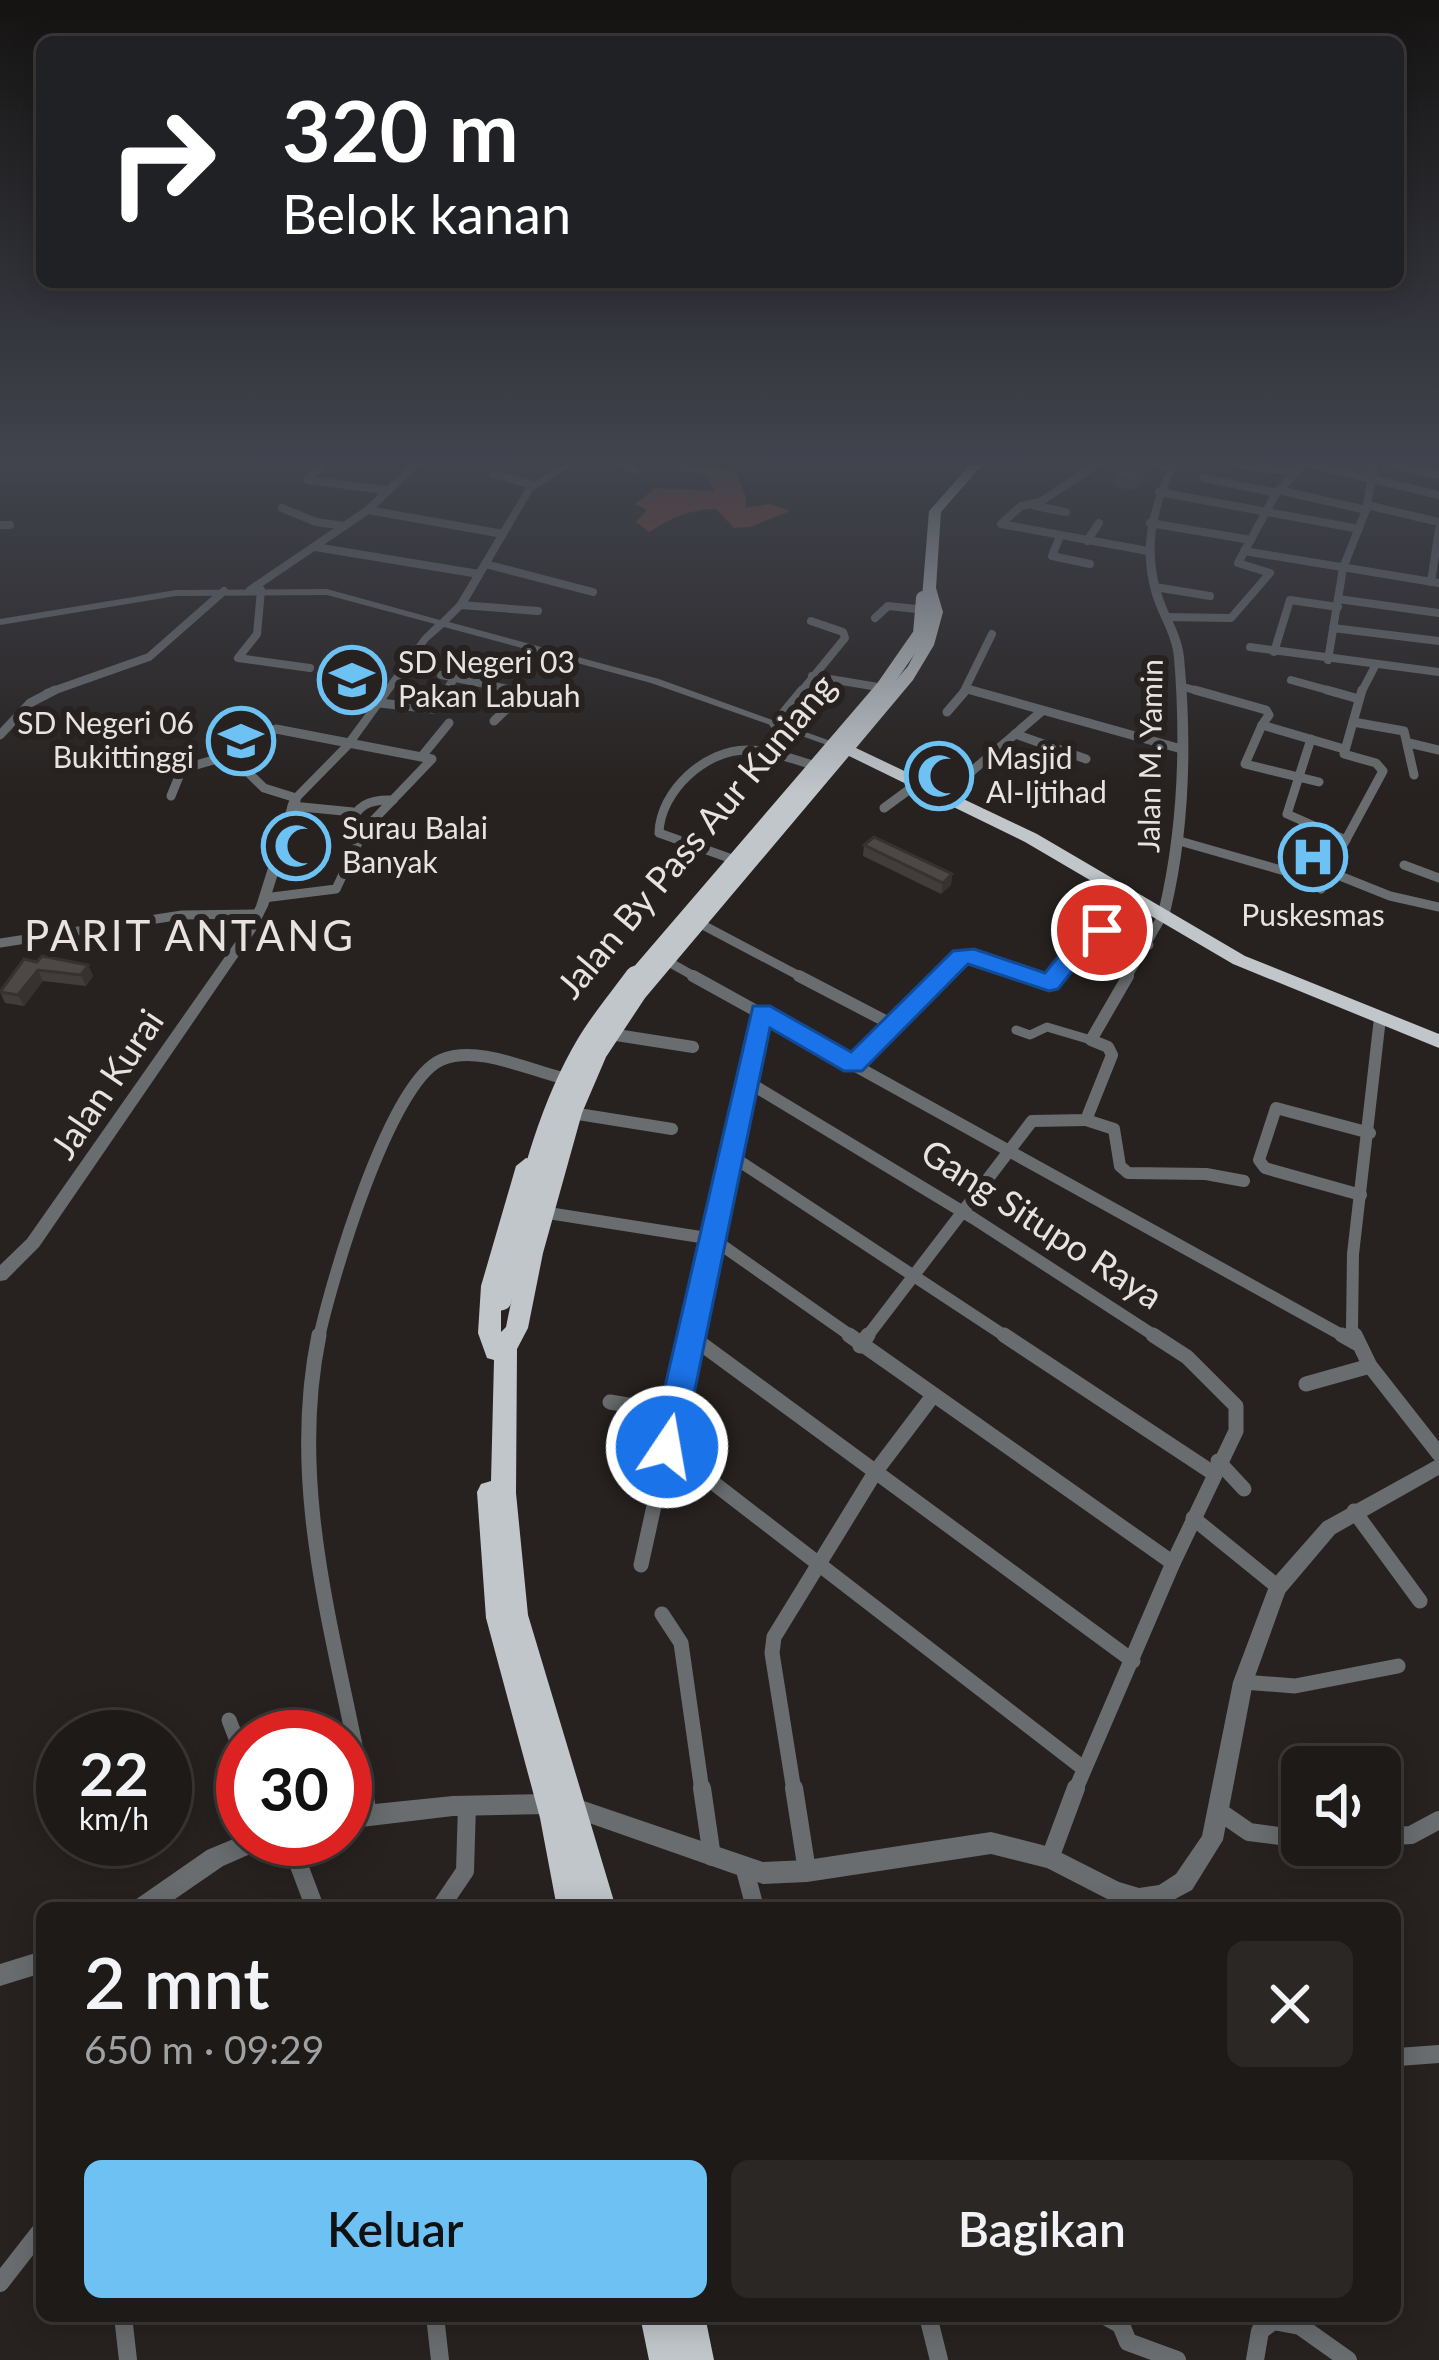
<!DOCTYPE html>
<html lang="id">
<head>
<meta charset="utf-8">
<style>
  :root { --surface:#1d1a18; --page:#2a2725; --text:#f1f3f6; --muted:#a0a1a2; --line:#3b3837; --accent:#6dc2f3 }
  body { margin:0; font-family:Lato,sans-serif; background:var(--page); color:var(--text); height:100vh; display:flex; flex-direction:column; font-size:45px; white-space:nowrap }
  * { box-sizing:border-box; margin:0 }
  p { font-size:39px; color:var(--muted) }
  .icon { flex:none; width:66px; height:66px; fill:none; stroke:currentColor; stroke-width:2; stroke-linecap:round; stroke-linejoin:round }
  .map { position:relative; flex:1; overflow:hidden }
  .side { position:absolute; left:36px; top:1902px; width:1365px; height:420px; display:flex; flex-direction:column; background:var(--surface); border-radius:18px; box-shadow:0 6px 30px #0003,0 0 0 3px var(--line) }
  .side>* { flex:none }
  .guide { position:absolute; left:36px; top:36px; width:1368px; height:252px; border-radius:18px; box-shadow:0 6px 30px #0003,0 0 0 3px var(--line); background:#202124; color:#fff; overflow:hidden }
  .controls { position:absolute; left:1281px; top:1746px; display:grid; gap:24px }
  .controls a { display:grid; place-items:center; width:120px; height:120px; border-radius:18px; background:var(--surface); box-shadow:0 6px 30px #0003,0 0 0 3px var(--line); font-size:60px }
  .speed { position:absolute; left:36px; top:1710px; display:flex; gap:24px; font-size:60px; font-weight:700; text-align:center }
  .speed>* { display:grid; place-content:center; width:156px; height:156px; border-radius:50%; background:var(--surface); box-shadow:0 6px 30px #0003,0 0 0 3px var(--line); line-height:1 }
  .speed small { font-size:30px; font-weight:400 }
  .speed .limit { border:18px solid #d22; background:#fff; color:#111 }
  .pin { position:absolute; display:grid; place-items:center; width:102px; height:102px; color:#fff; margin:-51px; border:6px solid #fff; border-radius:50%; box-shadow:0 3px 12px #0007 }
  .me { position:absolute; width:132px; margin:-66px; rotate:12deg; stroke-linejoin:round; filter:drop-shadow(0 0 9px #0008) }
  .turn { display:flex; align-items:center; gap:42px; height:252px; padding:0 48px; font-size:54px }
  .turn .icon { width:156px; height:156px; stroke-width:2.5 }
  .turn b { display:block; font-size:84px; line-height:102px }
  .round { display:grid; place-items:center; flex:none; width:126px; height:126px; border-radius:18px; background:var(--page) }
  .summary { display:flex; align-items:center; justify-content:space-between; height:204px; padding:0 48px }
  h1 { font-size:72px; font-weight:600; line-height:90px }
  .cta { display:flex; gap:24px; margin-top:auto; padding:24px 48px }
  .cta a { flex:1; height:138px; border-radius:18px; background:var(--accent); color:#111; font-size:48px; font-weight:600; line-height:138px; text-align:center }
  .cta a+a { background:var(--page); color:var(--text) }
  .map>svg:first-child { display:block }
</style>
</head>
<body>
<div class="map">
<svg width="1439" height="2360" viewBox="0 0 1439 2360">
  <rect width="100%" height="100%" fill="#272220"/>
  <!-- forest -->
  <path fill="#88432b" d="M682 465 735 471 746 497 745 508 770 504 790 511 750 527 734 528 716 509C690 509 671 518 649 532L636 522 647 510 635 504 656 488 714 491 706 473 675 471Z"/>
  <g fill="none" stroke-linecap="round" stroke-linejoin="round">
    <!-- pedestrian -->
    <path stroke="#6a6d6f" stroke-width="9" d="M1016 1030 1030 1035 1047 1027 1091 1040"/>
    <!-- minor-far4 -->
    <g stroke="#6a6d6f" stroke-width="8">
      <path d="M322 465 307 480 385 490"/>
      <path d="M621 465 635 469"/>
      <path d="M1096 465 1040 502 1021 506 1001 524 1148 551"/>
      <path d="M1159 465 1172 467"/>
      <path d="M1241 465 1291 471"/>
      <path d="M1314 465 1439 495"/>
      <path d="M1396 465 1439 475"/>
      <path d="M493 474 533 485"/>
      <path d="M1204 478 1277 493"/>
      <path d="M1278 490 1366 510"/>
      <path d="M1159 492 1359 529"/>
      <path d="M1367 505 1439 522"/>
      <path d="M1035 506 1066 512"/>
      <path d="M282 508 316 522 345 526"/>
      <path d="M368 510 503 534"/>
      <path d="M1150 523 1251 540"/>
      <path d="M0 525H10"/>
      <path d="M1060 536 1052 556 1090 564"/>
      <path d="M1087 541 1099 523"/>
      <path d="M315 547 479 574"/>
      <path d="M1244 551 1439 583"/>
      <path d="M485 564 593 592"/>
      <path d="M1431 582 1439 529"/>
      <path d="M1155 587 1210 596"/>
      <path d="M250 590 368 510 415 465"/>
      <path d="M261 590 257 634 238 658 310 668"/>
      <path d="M1338 599 1439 613"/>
      <path d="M461 605 538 611"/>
      <path d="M1166 617 1231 618 1270 573 1238 563 1275 495 1302 465"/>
      <path d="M875 618 888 606 917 609"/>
      <path d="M1333 628 1439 641"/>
      <path d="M1250 647 1439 672"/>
      <path d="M1274 652 1290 600 1338 607"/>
      <path d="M1328 660 1343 568 1366 510 1374 465"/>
      <path d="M441 675 528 693"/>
      <path d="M812 676 878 687"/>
      <path d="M1291 680 1338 693"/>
      <path d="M1180 686 1205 693"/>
      <path d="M967 689 980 693"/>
      <path d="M47 693 149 657 224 591"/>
      <path d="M444 693 454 679"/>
      <path d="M800 693 845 638 843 632 811 621"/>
      <path d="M963 693 992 634"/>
      <path d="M1361 693 1375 666"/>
    </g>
    <!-- minor-far3 -->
    <g stroke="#6a6d6f" stroke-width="9">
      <path d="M514 690 552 698"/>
      <path d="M971 690 1178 748"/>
      <path d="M1195 690 1266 710 1269 715 1262 725"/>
      <path d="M1327 690 1359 699"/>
      <path d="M380 703 433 709 446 690"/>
      <path d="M947 712 966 690"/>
      <path d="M494 721 523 693"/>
      <path d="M1353 722 1404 731 1414 775"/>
      <path d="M774 724 802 690"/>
      <path d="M1015 734 1086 759"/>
      <path d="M0 735 30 703 55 690"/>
      <path d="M1311 739 1287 814 1346 840"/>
      <path d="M1409 743 1439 750"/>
      <path d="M231 756 264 788 296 798"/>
      <path d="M422 756 449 723"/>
      <path d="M1319 782 1245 764 1262 725 1344 749"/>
      <path d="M944 795 1042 711"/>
      <path d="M171 796 182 769 231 755 260 737"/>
      <path d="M292 806 353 812"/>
      <path d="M884 808 918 783"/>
      <path d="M364 830 348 829C356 805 369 799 393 800"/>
      <path d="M1176 840 1323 882 1321 889"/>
      <path d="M732 859 659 833C660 791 706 749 748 750 770 750 792 759 813 765"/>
      <path d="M1404 865 1439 878"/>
      <path d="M1330 872 1390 896 1439 907"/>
      <path d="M1323 882 1383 771 1376 763 1344 754 1362 690"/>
      <path d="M264 898 336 889 364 830 432 759 276 729"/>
      <path d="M699 923 805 979"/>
      <path d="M0 943 182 915 259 914"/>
      <path d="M667 961 699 979"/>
      <path d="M941 979 965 955 1029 979"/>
      <path d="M1054 979 1094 929 1149 945"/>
      <path d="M1126 979 1164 913"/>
    </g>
    <!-- minor-far2 -->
    <g stroke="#6a6d6f" stroke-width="12">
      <path d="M693 976 1347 1338"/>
      <path d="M799 976 893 1025"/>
      <path d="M1021 976 1044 984 1056 976"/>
      <path d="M761 1012 748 1082 973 1218 1158 1338"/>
      <path d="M610 1034 693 1047"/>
      <path d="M853 1065 944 976"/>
      <path d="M572 1113 672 1129"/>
      <path d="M1086 1120 1114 1129 1120 1166 1128 1173 1206 1174 1244 1181"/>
      <path d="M727 1153 1008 1338"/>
      <path d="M1361 1195 1265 1168 1259 1160 1276 1108 1370 1133"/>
      <path d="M542 1212 713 1239 854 1338"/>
      <path d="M319 1338C331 1282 389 1083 441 1060 476 1045 524 1068 559 1077"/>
      <path d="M689 1338 727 1153 748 1082"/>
      <path d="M866 1338 1032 1121 1086 1120 1112 1055 1108 1047 1091 1040 1128 976"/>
      <path d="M1356 1338 1352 1329 1353 1254 1380 1018"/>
    </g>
    <!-- minor-far1 -->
    <g stroke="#6a6d6f" stroke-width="15">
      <path d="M319 1335C287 1490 336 1639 364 1791"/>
      <path d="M690 1335 667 1447 1083 1768"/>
      <path d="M849 1335 1173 1563 1236 1431V1406L1187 1357 1153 1335"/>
      <path d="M1004 1335 1213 1473"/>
      <path d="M1342 1335 1356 1343"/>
      <path d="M1355 1335 1370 1366 1439 1454"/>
      <path d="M692 1337 1133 1661"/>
      <path d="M860 1346 868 1335"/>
      <path d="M1306 1384 1370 1366"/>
      <path d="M610 1402 675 1413"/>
      <path d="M1218 1461 1244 1489"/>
      <path d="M1354 1511 1420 1601"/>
      <path d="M1193 1518 1278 1587"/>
      <path d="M641 1565 667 1447"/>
      <path d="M662 1614 681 1643 702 1791"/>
      <path d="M1243 1682 1295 1686 1398 1666"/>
      <path d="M229 1720 243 1756"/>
      <path d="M794 1791 772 1653 774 1637 876 1471 932 1397"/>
      <path d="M1075 1791 1173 1563"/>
    </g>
    <!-- minor -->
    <g stroke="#6a6d6f" stroke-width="18">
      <path d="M363 1788 368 1814"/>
      <path d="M702 1788 712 1857"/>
      <path d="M794 1788 807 1871"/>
      <path d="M1220 1812 1249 1832 1302 1839"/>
      <path d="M1380 1837 1411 1835 1439 1820"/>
      <path d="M289 1839 315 1908"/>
      <path d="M1050 1858 1076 1788"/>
      <path d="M745 1870 755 1908"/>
      <path d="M440 1908 465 1871 467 1805"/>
      <path d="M1398 2057 1439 2054"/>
      <path d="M0 2283 42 2229"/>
      <path d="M123 2316 128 2360"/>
      <path d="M435 2316 440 2360"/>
      <path d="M928 2316 939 2360"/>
      <path d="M1105 2316 1121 2325 1128 2342 1177 2360"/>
      <path d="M1255 2360 1260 2331 1273 2321 1300 2326 1348 2360"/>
    </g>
    <!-- tertiary -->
    <g fill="#6a6d6f" fill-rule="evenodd">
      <path d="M563 465H573L533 490 466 605 449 622 659 679 836 743 827 745 651 683 444 627 428 641 351 748 301 799 268 906 255 932 39 1247 6 1280 0 1281V1265L27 1239 243 931 256 906 290 798 343 744 422 637 435 624 327 595 176 596 0 625V619L176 590 327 589 440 620 457 603 527 486Z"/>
      <path d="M1170 465H1178C1154 511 1146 556 1166 606 1173 623 1182 638 1184 657 1192 741 1190 831 1170 913L1164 917 1158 913C1178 831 1181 742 1174 657 1172 638 1163 623 1156 606 1137 556 1146 511 1170 465Z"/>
      <path d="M1439 1458V1475L1335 1534 1285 1593 1253 1682 1223 1840 1192 1890 1162 1906 1133 1908 1115 1903 1047 1868 991 1854 807 1882 763 1884 572 1817 565 1814 562 1807 565 1800 572 1797 763 1862 807 1860 991 1832 1050 1847 1119 1882 1139 1888 1159 1885 1176 1874 1202 1836 1233 1682 1271 1581 1323 1522Z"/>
      <path d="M549 1794 556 1797 559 1804 556 1811 549 1814 453 1816 345 1829V1807L453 1796Z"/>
      <path d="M243 1835V1839H269L266 1847 223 1866 162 1908H132L135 1900 207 1850Z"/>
      <path d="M42 1951V1973L0 1986V1964Z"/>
    </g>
    <!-- trunk -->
    <g fill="#c0c6ca" fill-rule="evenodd">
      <path d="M970 465H982L941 512 936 588 943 612 934 645 913 680 856 748 1037 834 1245 956 1439 1034V1048L1233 964 1025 842 849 756 645 998 606 1057 582 1113 543 1253 528 1328 517 1349 516 1493 528 1615 616 1908H557L540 1818 486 1618 477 1492 481 1484 491 1481 494 1360 487 1358 478 1333 481 1286 516 1166 526 1158 533 1160 536 1166 509 1260 501 1311V1332L506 1327 521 1253 562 1113 590 1050 631 990 908 666 925 634 928 602 922 598 929 511Z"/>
      <path d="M640 2316H705L714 2360H649Z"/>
    </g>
    <!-- trunk-bridge-far2 -->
    <path stroke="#c0c6ca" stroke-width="14" d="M879 693 920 634 923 598"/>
    <!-- trunk-bridge-far1 -->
    <path stroke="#c0c6ca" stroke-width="16" d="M634 979 882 690"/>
    <!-- trunk-bridge -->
    <path stroke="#c0c6ca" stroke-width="21" d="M501 1300C524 1214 541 1121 587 1044 601 1020 620 998 636 976"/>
  </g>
  <!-- wall -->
  <g fill="#423d3b">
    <path d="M1144 473 1142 483 1133 491 1112 486 1114 476Z"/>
    <path d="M864 845 952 874 951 885 941 894 863 856Z"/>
    <path d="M37 962 88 965 93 976 86 986 43 981 24 1006 5 1003 0 991Z"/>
  </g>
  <!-- shaded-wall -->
  <g fill="#363230">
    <path d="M1144 473 1142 483 1133 491 1135 482Z"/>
    <path d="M952 874 951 885 941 894 943 883Z"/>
    <path d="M88 965 93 976 86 986 81 975Z"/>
    <path d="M38 970 43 981 24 1006 18 995Z"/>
  </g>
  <!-- building -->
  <g fill="#4d4745" stroke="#363230" stroke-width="3">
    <path d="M1124 468 1144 473 1135 482 1114 476Z"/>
    <path d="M874 837 952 874 943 883 864 845Z"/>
    <path d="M42 956 88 965 81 975 38 970 18 995 0 992 24 959 37 962Z"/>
  </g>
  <!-- sky -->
  <linearGradient id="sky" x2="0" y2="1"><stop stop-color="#151312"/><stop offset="0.58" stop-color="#41444e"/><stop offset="1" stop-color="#41444e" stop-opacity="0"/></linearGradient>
  <rect width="1439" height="795" fill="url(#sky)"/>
  <!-- route -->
  <path fill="#1a73e8" stroke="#114b97" stroke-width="3" d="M1102 922 1114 930 1111 935 1099 937 1058 989 1049 991 968 964 862 1071H844L770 1028 683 1447 678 1457 667 1461 656 1457 651 1447 753 1006H770L851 1052 953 951 974 949 1045 973 1084 925Z"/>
  <!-- icons -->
  <defs>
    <g id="school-ring" transform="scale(3.45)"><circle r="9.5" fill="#272220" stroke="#6dc2f3" stroke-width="1.5"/><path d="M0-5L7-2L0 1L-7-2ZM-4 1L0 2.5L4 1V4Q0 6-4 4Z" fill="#6dc2f3"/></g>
    <g id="mosque-ring" transform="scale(3.45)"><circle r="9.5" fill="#272220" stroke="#6dc2f3" stroke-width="1.5"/><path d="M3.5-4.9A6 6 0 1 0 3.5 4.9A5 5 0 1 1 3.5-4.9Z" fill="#6dc2f3"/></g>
    <g id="hospital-ring" transform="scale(3.45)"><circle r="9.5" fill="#272220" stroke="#6dc2f3" stroke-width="1.5"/><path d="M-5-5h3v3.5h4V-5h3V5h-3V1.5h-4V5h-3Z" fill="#6dc2f3"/></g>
  </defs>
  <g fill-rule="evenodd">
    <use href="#school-ring" x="352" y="680"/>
    <use href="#school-ring" x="241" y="741"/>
    <use href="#mosque-ring" x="939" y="776"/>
    <use href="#mosque-ring" x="296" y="846"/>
    <use href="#hospital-ring" x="1313" y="857"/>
  </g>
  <g text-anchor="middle" stroke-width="12" stroke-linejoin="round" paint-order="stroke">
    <!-- far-poi labels -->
    <g font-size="30" fill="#e6e3e1" stroke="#272220" text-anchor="start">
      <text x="398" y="673">SD Negeri 03<tspan x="398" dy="34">Pakan Labuah</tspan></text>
      <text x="194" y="734" text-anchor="end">SD Negeri 06<tspan x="194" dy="34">Bukittinggi</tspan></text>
      <text x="986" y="769">Masjid<tspan x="986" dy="34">Al-Ijtihad</tspan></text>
      <text x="342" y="839">Surau Balai<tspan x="342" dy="34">Banyak</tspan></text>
      <text x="1313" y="926" text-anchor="middle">Puskesmas</text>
    </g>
    <!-- far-street labels -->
    <g font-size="30" fill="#e6e3e1" stroke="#272220">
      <text transform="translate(1151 756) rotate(-89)" y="10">Jalan M. Yamin</text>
    </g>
    <!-- street labels -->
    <g font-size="36" fill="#e6e3e1" stroke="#272220">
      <text transform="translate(696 836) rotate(-50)" y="13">Jalan By Pass Aur Kuniang</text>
      <text transform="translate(107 1084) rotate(-56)" y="13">Jalan Kurai</text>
      <text transform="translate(1042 1224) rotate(33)" y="13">Gang Situpo Raya</text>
    </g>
    <!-- quarter labels -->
    <g font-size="42" letter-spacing="3" fill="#e6e3e1" stroke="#272220">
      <text x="190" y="951">PARIT ANTANG</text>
    </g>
  </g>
</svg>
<div class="controls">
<a><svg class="icon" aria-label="sound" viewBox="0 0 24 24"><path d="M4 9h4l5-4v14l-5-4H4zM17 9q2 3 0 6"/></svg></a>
</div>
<div class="speed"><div>22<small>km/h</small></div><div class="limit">30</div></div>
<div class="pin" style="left:1102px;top:930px;background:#d93025"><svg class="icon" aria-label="arrive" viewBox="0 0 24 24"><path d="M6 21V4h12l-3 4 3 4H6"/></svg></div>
<svg class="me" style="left:667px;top:1447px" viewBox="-20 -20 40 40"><circle r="17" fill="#1a73e8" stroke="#fff" stroke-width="3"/><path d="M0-11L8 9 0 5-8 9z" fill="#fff"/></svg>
<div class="guide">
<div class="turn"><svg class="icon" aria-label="right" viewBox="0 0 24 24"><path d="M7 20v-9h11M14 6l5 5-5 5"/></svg><div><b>320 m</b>Belok kanan</div></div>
</div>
<section class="side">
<div class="summary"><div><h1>2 mnt</h1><p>650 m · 09:29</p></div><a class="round"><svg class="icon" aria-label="close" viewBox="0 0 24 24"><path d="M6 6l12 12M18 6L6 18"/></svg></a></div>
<div class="cta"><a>Keluar</a><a>Bagikan</a></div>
</section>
</div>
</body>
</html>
